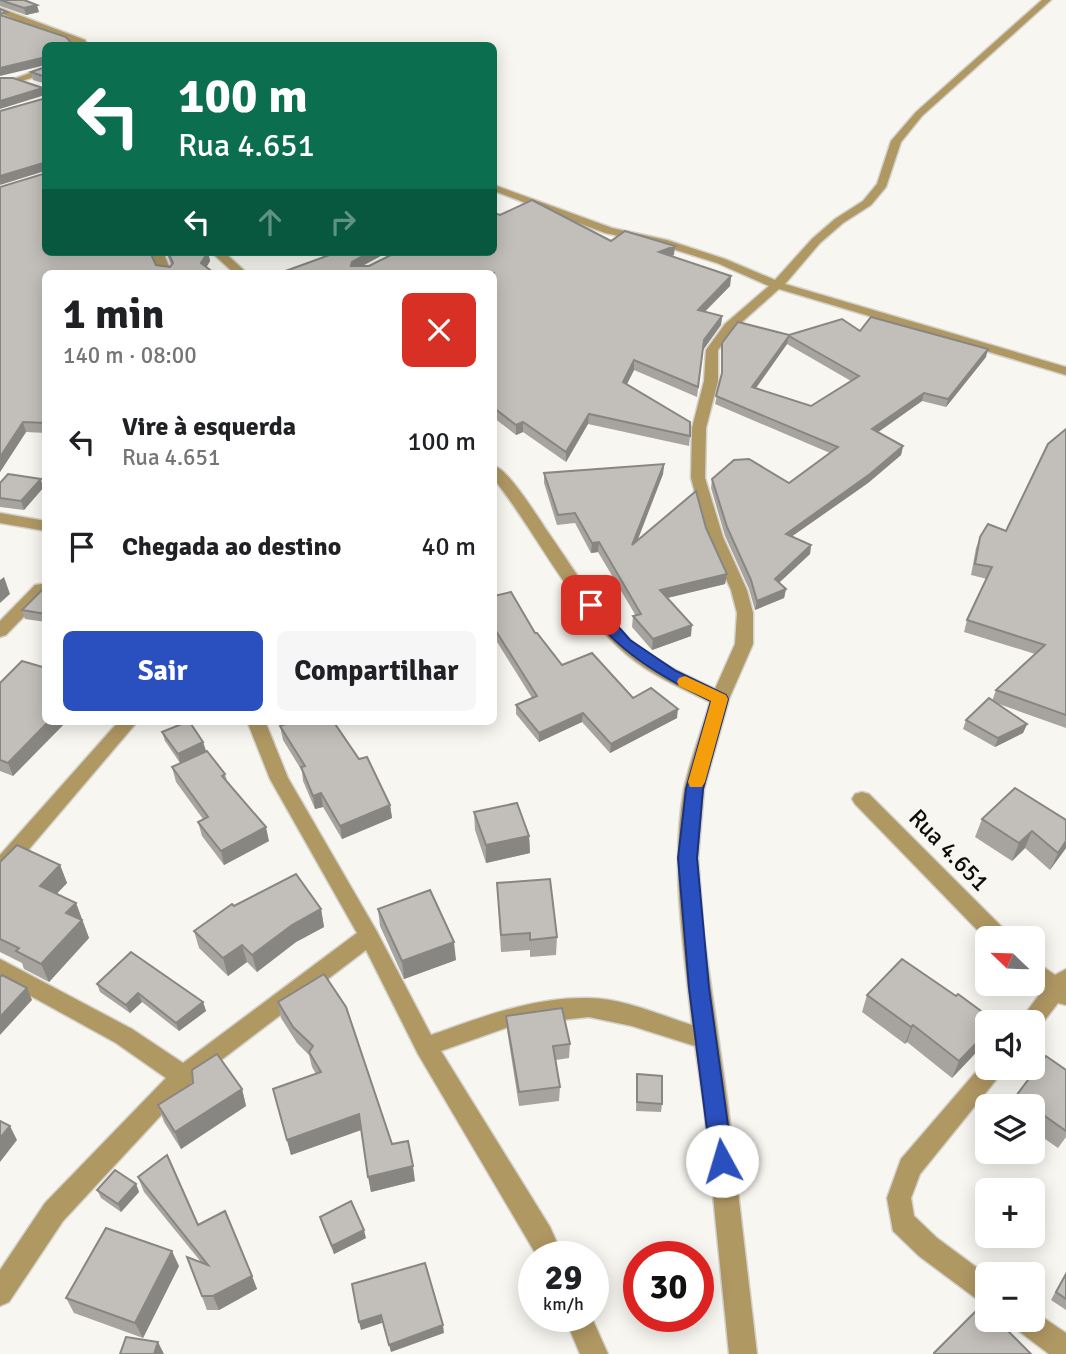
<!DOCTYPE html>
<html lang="pt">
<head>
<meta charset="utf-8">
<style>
  :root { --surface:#fff; --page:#f6f6f6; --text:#202124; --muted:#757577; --accent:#2a4fbe }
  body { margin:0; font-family:Signika,sans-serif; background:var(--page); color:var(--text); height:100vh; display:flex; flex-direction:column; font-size:26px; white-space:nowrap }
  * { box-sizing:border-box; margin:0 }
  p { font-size:23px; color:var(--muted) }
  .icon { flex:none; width:38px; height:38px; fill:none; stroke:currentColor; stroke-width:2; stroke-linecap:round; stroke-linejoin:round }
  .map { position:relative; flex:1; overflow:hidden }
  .panel { position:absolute; left:42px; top:270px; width:455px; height:455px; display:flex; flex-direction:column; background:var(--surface); border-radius:10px; box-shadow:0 4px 18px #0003 }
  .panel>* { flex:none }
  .banner { position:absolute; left:42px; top:42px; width:455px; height:214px; border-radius:10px; box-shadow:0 4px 18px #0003; background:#0b6e4f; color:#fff; overflow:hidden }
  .needle { width:46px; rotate:293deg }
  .controls { position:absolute; left:975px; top:926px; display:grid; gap:14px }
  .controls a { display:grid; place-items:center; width:70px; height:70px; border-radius:10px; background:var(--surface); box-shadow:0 4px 18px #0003; font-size:35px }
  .speed { position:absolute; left:518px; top:1241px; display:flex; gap:14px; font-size:35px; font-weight:700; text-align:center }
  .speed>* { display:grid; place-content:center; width:91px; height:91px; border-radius:50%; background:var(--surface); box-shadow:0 4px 18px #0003; line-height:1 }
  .speed small { font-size:18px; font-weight:400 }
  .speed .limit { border:10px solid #d22; background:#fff; color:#111 }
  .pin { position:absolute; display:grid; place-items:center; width:60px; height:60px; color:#fff; margin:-30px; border-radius:14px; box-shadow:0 4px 10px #0006 }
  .me { position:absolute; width:77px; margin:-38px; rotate:354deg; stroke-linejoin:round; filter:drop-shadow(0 0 5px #0008) }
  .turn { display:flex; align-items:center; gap:24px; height:147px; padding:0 21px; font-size:32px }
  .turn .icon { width:91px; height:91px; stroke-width:2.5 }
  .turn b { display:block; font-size:49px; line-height:60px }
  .lanes { display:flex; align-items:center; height:66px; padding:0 21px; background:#0003; justify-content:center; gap:35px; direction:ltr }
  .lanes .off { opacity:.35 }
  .round { display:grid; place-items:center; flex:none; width:74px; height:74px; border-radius:10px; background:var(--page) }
  .head { display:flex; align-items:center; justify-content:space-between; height:119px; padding:0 21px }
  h1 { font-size:42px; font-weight:700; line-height:52px }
  .button { display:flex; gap:14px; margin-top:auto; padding:14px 21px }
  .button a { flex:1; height:80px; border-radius:10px; background:var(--accent); color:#fff; font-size:28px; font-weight:700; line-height:80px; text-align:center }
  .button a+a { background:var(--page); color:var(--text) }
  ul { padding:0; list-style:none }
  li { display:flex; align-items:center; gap:21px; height:105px; padding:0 21px }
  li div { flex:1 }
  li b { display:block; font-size:26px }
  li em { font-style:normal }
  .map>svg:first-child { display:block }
</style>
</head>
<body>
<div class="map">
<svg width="1066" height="1354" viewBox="0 0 1066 1354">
  <rect width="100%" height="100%" fill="#f8f6f0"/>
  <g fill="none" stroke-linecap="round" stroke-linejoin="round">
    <!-- street casing -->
    <g stroke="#d3d1cb" stroke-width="3">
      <g id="street">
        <path d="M1042 0H1051L922 116 901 142 886 187 871 205 843 223 820 243 785 284 1066 367V375L779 289 733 330 718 350V381L706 428 705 478 723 537 747 590 753 613V644L729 699 704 789 698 858 704 937 728 1106 757 1354H729L704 1106 695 1046 632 1026 589 1017 514 1025 441 1051 550 1227 563 1256H537L418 1054 366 950 191 1083 63 1221 9 1302 0 1306V1270L45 1203 166 1078 116 1043 0 979V959L132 1029 183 1063 357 933 270 779 247 721H265L288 778 376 930 431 1035C482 1017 533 997 588 998 622 998 660 1015 692 1025 684 948 670 867 684 789 690 760 702 730 710 702 681 688 651 675 626 654 571 607 538 535 494 479V466C509 469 540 521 550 535 577 574 603 618 640 648 663 666 690 677 715 689L735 644 737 613 731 590 707 537 691 478 692 428 704 381 706 350 725 324 769 286 717 263 660 245 605 233 494 191V185L612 228 667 240 725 259 775 280 812 239 835 219 863 201 877 184 891 141 916 112Z"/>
        <path d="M0 8 85 40 88 46H79L0 13Z"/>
        <path d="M46 67V73L16 83 11 80Z"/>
        <path d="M151 252H163L172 273H160Z"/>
        <path d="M211 252H224L247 273H234Z"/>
        <path d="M0 513 46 521V531L0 523Z"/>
        <path d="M41 584 46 585V594L6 635 0 637V621L35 585Z"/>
        <path d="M119 721H138L7 875 0 877V855Z"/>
        <path d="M862 792 869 794 1007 932 1010 938 987 940 855 804 852 799 855 794Z"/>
        <path d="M1032 959 1055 975 1066 969V1005L1058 1003 1038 1029 1032 1031V1022H1019L1042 991 1032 982Z"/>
        <path d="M987 1059V1068H1003L1000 1075 920 1174 911 1198 914 1216 937 1238 987 1275V1304L978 1300 919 1256 893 1231 887 1198 901 1159Z"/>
        <path d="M1032 1310 1066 1333V1354H1049L1016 1329 1012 1320H1032Z"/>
        <path d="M564 1316H591L608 1354H580Z"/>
      </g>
    </g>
    <!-- street -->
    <use href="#street" fill="#b09863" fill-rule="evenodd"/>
  </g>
  <!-- wall -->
  <g fill="#a7a4a0" fill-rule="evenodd">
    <path d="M0 0 33 3 39 12 26 15 0 6Z"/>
    <path d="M46 67V84L33 80 31 72Z"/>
    <path d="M0 187 156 265 170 267 171 265 166 252H208L210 261 206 267 46 273V433L26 432 0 472Z"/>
    <path d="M611 241 674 255 671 256 731 276 730 286 705 312 722 316 721 325 703 350 697 397 634 370 627 384 690 436 689 446 588 424 566 462 523 432 516 435 494 418V273H280L323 258 322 254 326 252H388L362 266H369Z"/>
    <path d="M860 331 986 357 946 407 922 401 877 432 903 446 901 455 868 483 792 536 811 545 810 554 779 583 786 589 784 598 755 610 749 589 725 536 711 488 712 479 789 483 830 453 715 404 721 376 722 343 789 335ZM787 344 851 381 811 406 756 388Z"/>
    <path d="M1066 429V728L996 703 1027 724 1023 733 995 747 963 729 966 720 992 701 996 690 1035 654 964 632 967 620 987 579 971 575 976 548 980 537 1006 531Z"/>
    <path d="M664 464 663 474 637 540 706 528 727 574 725 584 667 598 691 636 652 650 632 627 633 616H636L598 552 591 553 575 523 557 525 544 483V473Z"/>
    <path d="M0 483 43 488 24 510 0 507Z"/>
    <path d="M46 580V622L25 619 22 610 45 587Z"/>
    <path d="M494 596 535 633 562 665 677 718 610 753 582 722 539 742 516 714V705L532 698 494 637Z"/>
    <path d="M0 683 46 721H67L13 776 0 771Z"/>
    <path d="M280 726 390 805 392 818 342 839 323 807 315 809 303 781 302 771 283 740Z"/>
    <path d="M162 732 203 742 206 751 180 763 165 741Z"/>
    <path d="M172 767 225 774 227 781 269 841 224 865 202 836 198 822 203 819 176 782Z"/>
    <path d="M1015 788 1066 848 1050 870 1025 848 1012 861 975 837 982 819Z"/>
    <path d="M474 812 529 836 530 853 486 863 475 830Z"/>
    <path d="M0 862 60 865 67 883 56 894 76 903 89 938 49 982 24 969 22 963 0 952Z"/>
    <path d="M497 883 557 937 556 955 530 957V950L501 952Z"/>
    <path d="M234 906 321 909 324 927 296 942 257 972 247 962 228 976 199 948 194 931Z"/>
    <path d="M378 909 456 960 404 979 380 926Z"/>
    <path d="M97 984 203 1002 206 1011 179 1031 142 1002 130 1013 100 992Z"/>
    <path d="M867 995 987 1022V1041L952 1078 907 1042 905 1044 862 1012Z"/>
    <path d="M278 1002 392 1144 415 1181 371 1192 361 1130 291 1155 273 1089 316 1074 312 1067 309 1055 297 1043 281 1018Z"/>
    <path d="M506 1016 570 1044 569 1058 556 1060 560 1087 559 1101 519 1106 507 1030Z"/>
    <path d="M1066 1070V1137L1058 1148 1032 1130V1106H1011L1016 1096Z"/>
    <path d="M637 1074 662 1104 661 1112 636 1111Z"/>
    <path d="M242 1089 246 1106 181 1149 164 1122 158 1105Z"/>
    <path d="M138 1177 198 1225 252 1276 257 1289 219 1310H207L187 1257 201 1262 144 1192Z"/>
    <path d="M136 1184 139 1192 121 1212 101 1198 97 1190Z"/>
    <path d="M320 1217 366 1238 334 1254 322 1225Z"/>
    <path d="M179 1266 143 1338 74 1313 66 1298Z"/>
    <path d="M1066 1272V1310L1051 1300Z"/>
  </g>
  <!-- shaded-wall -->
  <g fill="#888682">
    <path d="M37 5 39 12 26 15 24 8Z"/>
    <path d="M46 57V65L0 76V68Z"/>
    <path d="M43 88 45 95 0 109V101Z"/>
    <path d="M43 163 45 171 0 185V176Z"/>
    <path d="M675 246 674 255 658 261 659 252Z"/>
    <path d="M208 252 210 261 203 273 201 263Z"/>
    <path d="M370 252H388L353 271 351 266 352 262Z"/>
    <path d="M731 276 730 286 697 319 698 310Z"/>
    <path d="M722 316 721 325 703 350 697 397 704 340Z"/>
    <path d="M789 336 787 344 751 395 752 387Z"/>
    <path d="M988 349 986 357 946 407 948 399Z"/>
    <path d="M634 360V370L623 392V382Z"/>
    <path d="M924 393 922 401 870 438 872 429Z"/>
    <path d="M589 414 588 424 566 462V452Z"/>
    <path d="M23 422 26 432 0 472V457Z"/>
    <path d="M523 422V432L516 435V425Z"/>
    <path d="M903 446 901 455 868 483 784 542 786 534Z"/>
    <path d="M664 464 663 474 632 555V545Z"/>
    <path d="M41 479 43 488 24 510 21 501Z"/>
    <path d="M599 542 598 552 591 553 592 543Z"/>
    <path d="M811 545 810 554 773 588 775 579Z"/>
    <path d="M727 574 725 584 659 600 660 590Z"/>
    <path d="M4 577 10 594 0 603V580Z"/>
    <path d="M786 589 784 598 755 610 757 601Z"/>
    <path d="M692 625 691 636 652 650 653 639Z"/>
    <path d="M678 709 677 718 610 753 611 744Z"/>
    <path d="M583 713 582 722 539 742V733Z"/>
    <path d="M49 721H67L13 776 8 763Z"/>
    <path d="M1027 724 1023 733 995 747 998 738Z"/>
    <path d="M203 742 206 751 180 763 178 754Z"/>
    <path d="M321 793 323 807 315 809 313 796Z"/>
    <path d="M390 805 392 818 342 839 340 826Z"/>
    <path d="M266 827 269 841 224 865 221 851Z"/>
    <path d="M1032 831 1025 848 1012 861 1019 843Z"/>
    <path d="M529 836 530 853 486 863V845Z"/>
    <path d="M1066 841V848L1050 870 1058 853Z"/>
    <path d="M60 865 67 883 47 904 40 886Z"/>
    <path d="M76 903 89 938 49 982 41 964 66 913Z"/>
    <path d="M321 909 324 927 296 942 257 972 252 955 292 925Z"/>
    <path d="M454 942 456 960 404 979 402 961Z"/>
    <path d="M242 945 247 962 228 976 223 958Z"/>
    <path d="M27 988 32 1000 0 1035V1017Z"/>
    <path d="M138 993 142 1002 130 1013 126 1005Z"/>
    <path d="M203 1002 206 1011 179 1031 176 1023Z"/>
    <path d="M913 1025 907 1042 905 1044 911 1027Z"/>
    <path d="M987 1032V1041L952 1078 959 1061Z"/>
    <path d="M242 1089 246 1106 181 1149 175 1132Z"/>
    <path d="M359 1114 361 1130 291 1155 287 1140Z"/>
    <path d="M10 1126 17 1140 0 1162V1138Z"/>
    <path d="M413 1166 415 1181 371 1192 368 1177Z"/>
    <path d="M136 1184 139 1192 121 1212 118 1204Z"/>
    <path d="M364 1230 366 1238 334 1254 332 1246Z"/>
    <path d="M172 1251 179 1266 143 1338 135 1323Z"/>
    <path d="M252 1276 257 1289 219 1310 213 1296Z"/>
    <path d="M381 1315 382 1323 361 1330 359 1322Z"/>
    <path d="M443 1325 444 1333 391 1352 389 1345Z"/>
    <path d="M158 1342 164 1354H154Z"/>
  </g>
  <!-- building -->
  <g fill="#c2bfba" stroke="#888682" stroke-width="2" fill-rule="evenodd">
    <path d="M0 0H24L37 5 24 8Z"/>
    <path d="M0 9 7 12 0 14Z"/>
    <path d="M0 15 66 37 74 46H46V57L0 68Z"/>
    <path d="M46 67V77L31 72Z"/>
    <path d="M0 78H13L43 88 0 101Z"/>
    <path d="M46 98V165L43 163 0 176V111Z"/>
    <path d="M46 173V252H150L156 265 170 267 173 263 168 252H208L201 263 214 273H46V423L23 422 0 457V187Z"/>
    <path d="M532 200 611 241 625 231 675 246 659 252 731 276 698 310 722 316 704 340 698 387 634 360 623 382 690 422V436L589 414 566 452 523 422 516 425 494 408V273H280L327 256 322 254 326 252H370L352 262 351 266H369L397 252H494V213L500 215Z"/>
    <path d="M871 317 988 349 948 399 924 393 872 429 903 446 870 474 786 534 811 545 775 579 786 589 757 601 751 580 727 527 712 479 734 460 749 459 789 483 838 447 716 396 722 373V343L738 322 789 335 842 319 860 331ZM789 336 859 376 811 406 752 387Z"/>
    <path d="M1066 429V715L996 690 1045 645 967 620 992 567 975 564 980 537 988 524 1006 531 1048 444Z"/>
    <path d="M664 464 632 545 696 491 706 528 727 574 660 590 692 625 653 639 633 616 641 614 599 542 592 543 575 513 558 515 544 473Z"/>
    <path d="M8 474 41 479 21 501 0 498V483Z"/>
    <path d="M46 580V614L22 610 45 587Z"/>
    <path d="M511 592 535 633H537L562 665 592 653 633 698 651 688 678 709 611 744 583 713 539 733 516 705 537 696 494 628V596Z"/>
    <path d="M22 661 46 668V721H49L8 763 0 760V683Z"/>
    <path d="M989 698 1027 724 998 738 966 720Z"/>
    <path d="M189 721 203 742 178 754 162 732Z"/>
    <path d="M295 721H333L359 759 367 757 390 805 340 826 321 793 313 796 301 767 305 766 280 726Z"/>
    <path d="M207 751 225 774 222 776 266 827 221 851 198 822 208 817 172 767Z"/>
    <path d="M1015 788 1066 820V841L1058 853 1032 831 1019 843 982 819Z"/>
    <path d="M517 803 529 836 486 845 474 812Z"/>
    <path d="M17 845 60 865 40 886 76 903 66 913 82 920 41 964 16 951 19 948 0 939V862Z"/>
    <path d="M296 874 321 909 292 925 252 955 242 945 223 958 194 931 232 904 234 906Z"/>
    <path d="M550 879 557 937 530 940V933L501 935 497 883Z"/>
    <path d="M430 890 454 942 402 961 378 909Z"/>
    <path d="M131 952 203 1002 176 1023 138 993 126 1005 97 984Z"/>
    <path d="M902 959 956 996 958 994 996 1022H987V1032L959 1061 913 1025 911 1027 867 995Z"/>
    <path d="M324 974 346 1007 392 1144 408 1141 413 1166 368 1177 359 1114 287 1140 273 1089 321 1072 309 1052 313 1046 293 1027 278 1002Z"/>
    <path d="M2 975 27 988 0 1017V977Z"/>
    <path d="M562 1008 570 1044 553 1046 560 1087 519 1092 506 1016Z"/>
    <path d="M217 1054 242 1089 175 1132 158 1105 193 1083 192 1070Z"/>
    <path d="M1046 1056 1066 1070V1131L1032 1107V1106H1031L1016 1096Z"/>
    <path d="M637 1074 662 1076V1104L637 1102Z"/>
    <path d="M0 1121 10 1126 0 1138Z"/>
    <path d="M167 1155 198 1225 225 1211 252 1276 213 1296H202L187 1257 208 1265 138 1177Z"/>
    <path d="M115 1170 136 1184 118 1204 97 1190Z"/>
    <path d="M351 1201 364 1230 332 1246 320 1217Z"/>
    <path d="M106 1228 172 1251 135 1323 66 1298Z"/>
    <path d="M425 1263 443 1325 389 1345 381 1315 359 1322 352 1284Z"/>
    <path d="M1066 1274V1299L1056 1292Z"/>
    <path d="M982 1305 987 1310V1320H997L1031 1354H934V1353Z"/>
    <path d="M126 1337 158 1342 154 1354H120Z"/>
  </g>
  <!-- route -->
  <path fill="#2a4fbe" stroke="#1b337c" stroke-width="2" d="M591 600 597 602 630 640 676 671 726 695 728 699 703 789 697 858 709 988 733 1161 730 1168 722 1171 714 1168 711 1161 689 988 678 858 686 789 711 701C661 677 616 651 584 605Z"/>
  <!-- slow -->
  <path fill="#f59e0b" d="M685 676 726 695 728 699 705 782 702 787H690L688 782 711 701 679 686 677 682 679 678Z"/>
  <g text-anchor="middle" stroke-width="5" stroke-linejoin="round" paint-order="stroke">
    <!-- street labels -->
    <g font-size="24" fill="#0e0d0b" stroke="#f8f6f0">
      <text transform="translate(949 850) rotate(46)" y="8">Rua 4.651</text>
    </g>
  </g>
</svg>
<div class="controls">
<a><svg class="needle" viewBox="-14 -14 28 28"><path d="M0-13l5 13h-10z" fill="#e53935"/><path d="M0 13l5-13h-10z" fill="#757577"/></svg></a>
<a><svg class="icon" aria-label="sound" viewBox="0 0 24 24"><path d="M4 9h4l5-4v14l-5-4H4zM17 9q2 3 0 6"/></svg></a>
<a><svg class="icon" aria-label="layers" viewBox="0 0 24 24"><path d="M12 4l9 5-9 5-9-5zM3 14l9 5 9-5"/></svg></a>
<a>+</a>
<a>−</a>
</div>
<div class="speed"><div>29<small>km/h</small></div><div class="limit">30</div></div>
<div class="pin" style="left:591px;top:605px;background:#d93025"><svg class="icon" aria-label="arrive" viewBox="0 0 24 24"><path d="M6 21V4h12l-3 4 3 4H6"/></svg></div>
<svg class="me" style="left:722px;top:1161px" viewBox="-20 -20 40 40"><circle r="19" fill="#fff"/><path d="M0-13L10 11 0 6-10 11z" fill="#2a4fbe"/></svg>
<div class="banner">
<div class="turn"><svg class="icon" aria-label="left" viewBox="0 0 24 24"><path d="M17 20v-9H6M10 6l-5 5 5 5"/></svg><div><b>100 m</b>Rua 4.651</div></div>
<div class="lanes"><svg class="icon" aria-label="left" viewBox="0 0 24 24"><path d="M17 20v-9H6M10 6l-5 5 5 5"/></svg><svg class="icon off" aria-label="ahead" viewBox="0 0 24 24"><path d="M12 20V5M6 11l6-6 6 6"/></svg><svg class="icon off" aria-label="right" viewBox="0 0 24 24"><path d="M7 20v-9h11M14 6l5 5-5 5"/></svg></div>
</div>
<section class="panel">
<div class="head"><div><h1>1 min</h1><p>140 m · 08:00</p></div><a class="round" style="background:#d93025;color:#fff"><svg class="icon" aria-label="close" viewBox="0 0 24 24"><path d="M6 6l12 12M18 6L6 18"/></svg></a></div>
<ul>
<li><svg class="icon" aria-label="left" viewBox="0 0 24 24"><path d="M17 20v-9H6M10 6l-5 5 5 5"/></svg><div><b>Vire à esquerda</b><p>Rua 4.651</p></div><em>100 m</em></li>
<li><svg class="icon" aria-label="arrive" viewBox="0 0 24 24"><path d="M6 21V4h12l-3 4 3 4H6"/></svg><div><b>Chegada ao destino</b></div><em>40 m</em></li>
</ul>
<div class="button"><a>Sair</a><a>Compartilhar</a></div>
</section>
</div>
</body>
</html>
